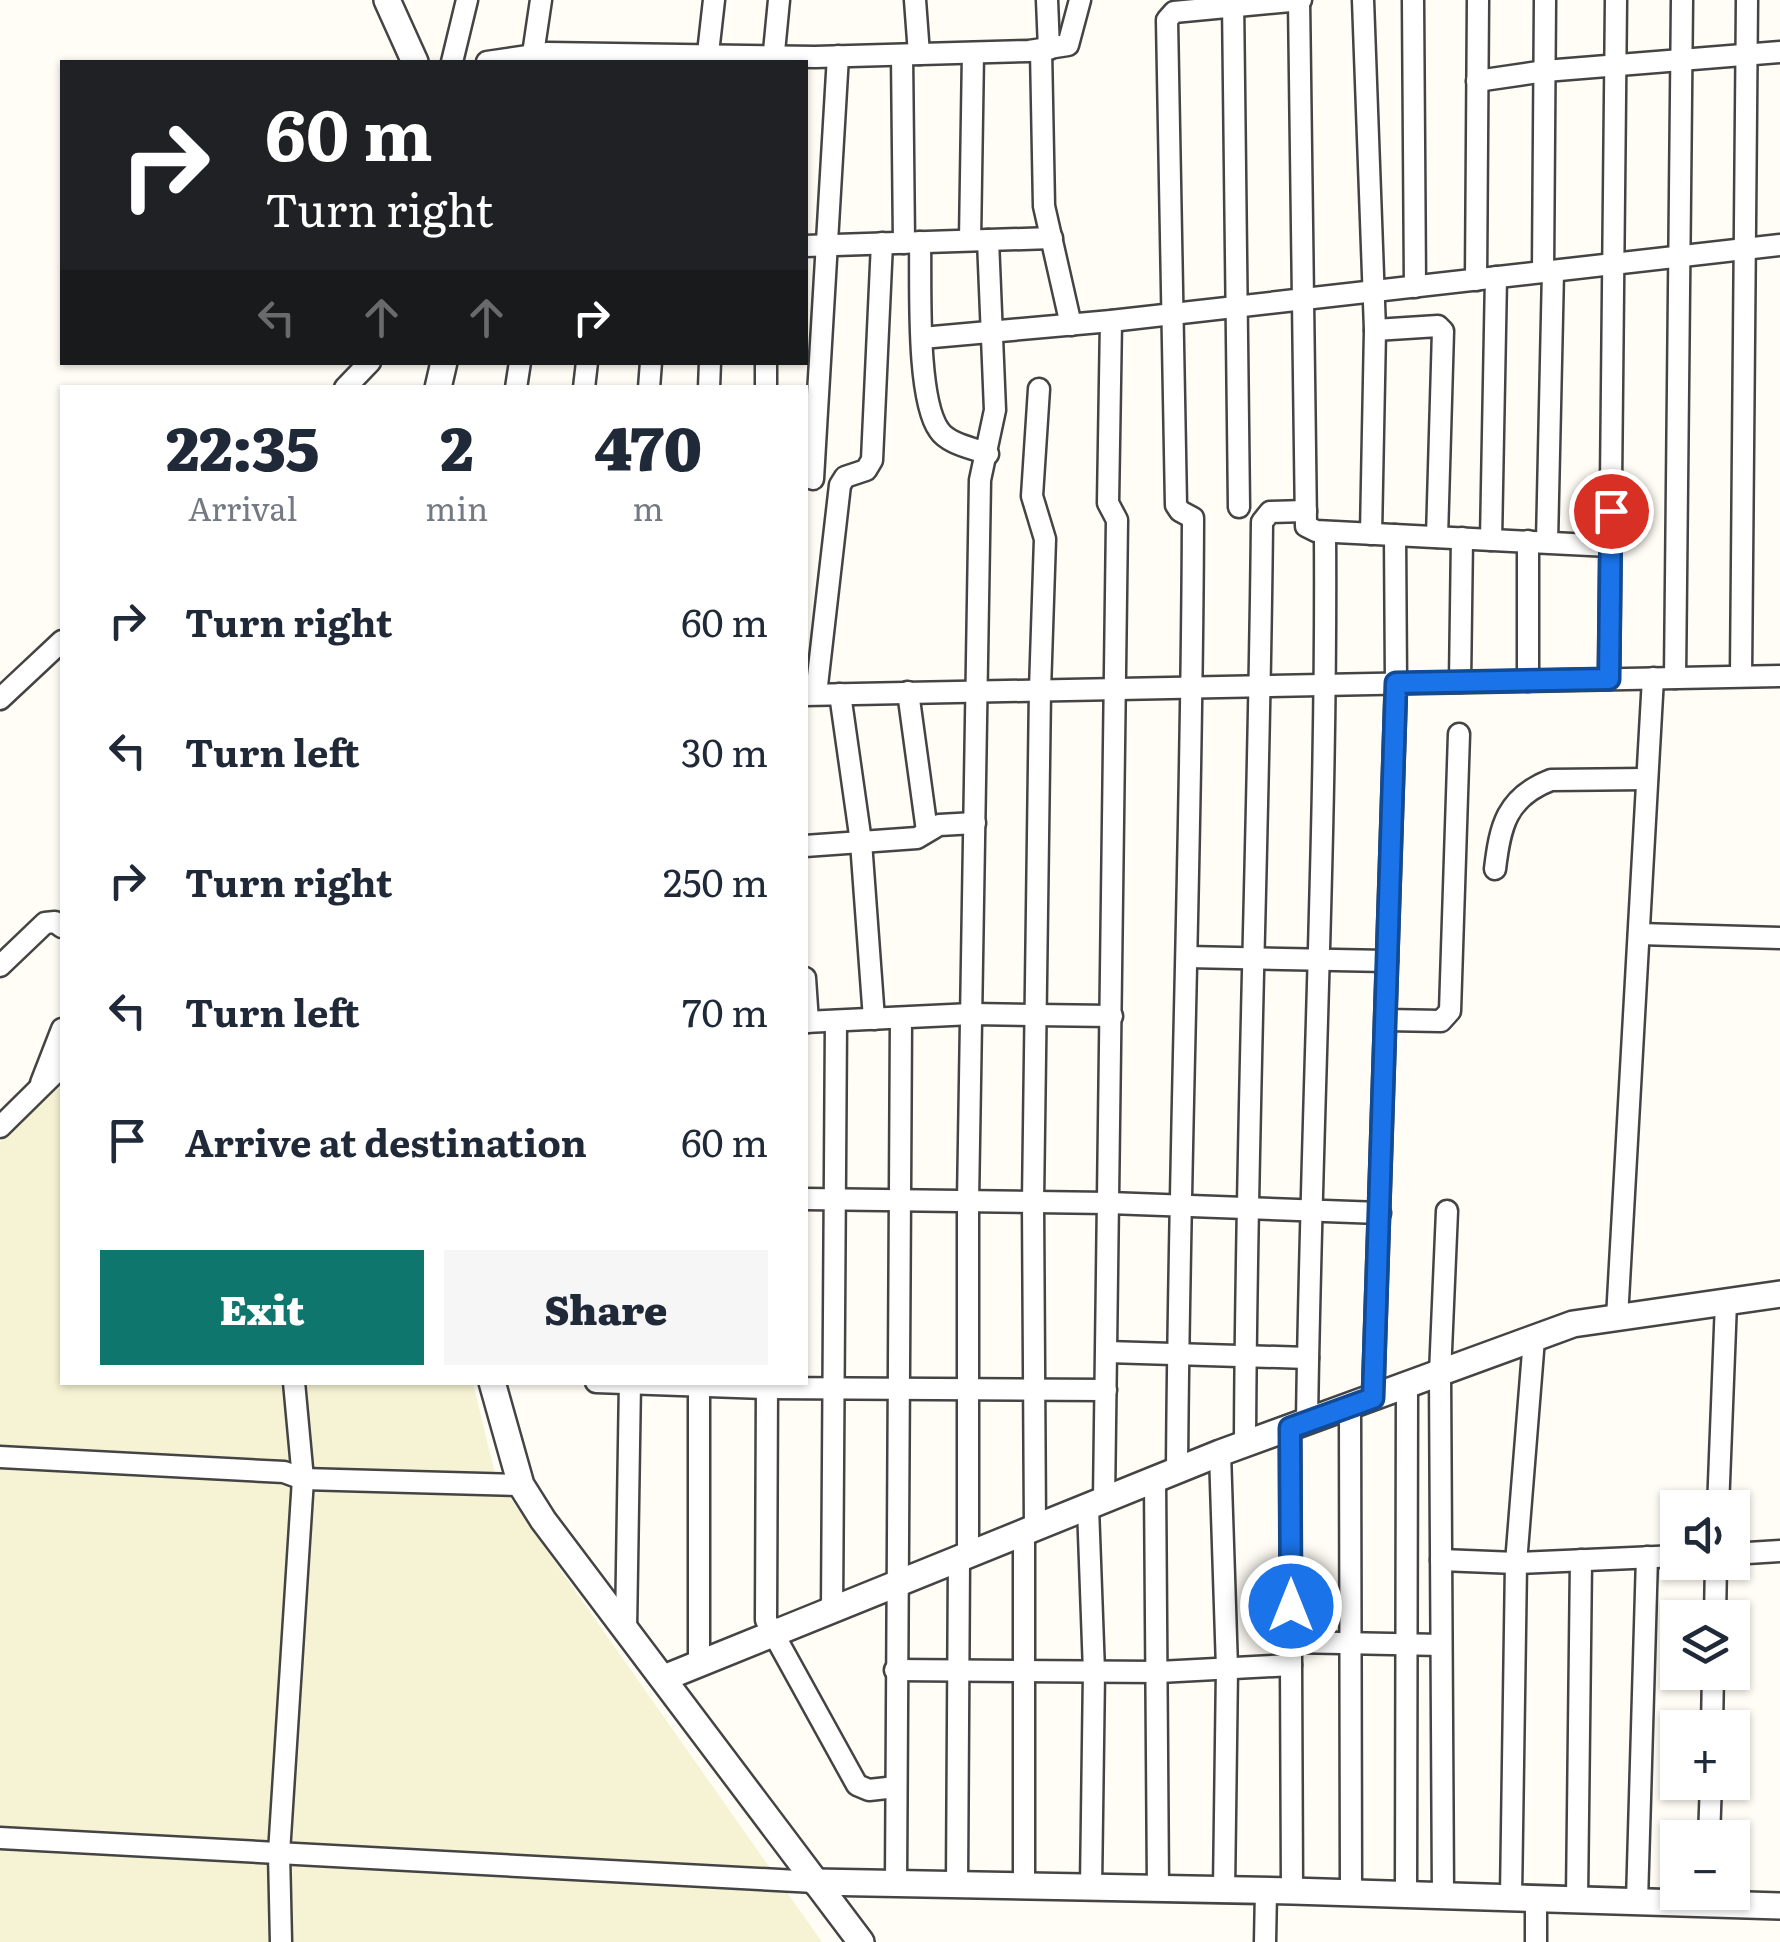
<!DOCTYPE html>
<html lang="en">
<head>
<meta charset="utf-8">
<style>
  :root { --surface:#fff; --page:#f6f6f7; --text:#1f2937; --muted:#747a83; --accent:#0f766e }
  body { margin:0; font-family:Literata,serif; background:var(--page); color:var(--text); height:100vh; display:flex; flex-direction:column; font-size:38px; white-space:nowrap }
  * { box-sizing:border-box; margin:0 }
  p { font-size:32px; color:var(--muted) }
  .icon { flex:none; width:55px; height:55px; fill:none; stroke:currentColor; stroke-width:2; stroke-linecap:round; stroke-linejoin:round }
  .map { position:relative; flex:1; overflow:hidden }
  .panel { position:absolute; left:60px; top:385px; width:748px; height:1000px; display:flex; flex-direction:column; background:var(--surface); border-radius:0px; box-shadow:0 2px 8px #0004 }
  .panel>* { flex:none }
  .hud { position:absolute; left:60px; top:60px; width:748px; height:305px; border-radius:0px; box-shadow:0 2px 8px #0004; background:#202124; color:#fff; overflow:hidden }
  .tools { position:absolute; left:1660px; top:1490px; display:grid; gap:20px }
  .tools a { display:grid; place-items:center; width:90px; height:90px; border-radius:0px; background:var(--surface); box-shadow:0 2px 8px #0004; font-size:50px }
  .pin { position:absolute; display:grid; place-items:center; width:85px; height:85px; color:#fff; margin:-42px; border:5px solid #fff; border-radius:50%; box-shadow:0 2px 10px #0007 }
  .me { position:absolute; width:110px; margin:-55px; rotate:0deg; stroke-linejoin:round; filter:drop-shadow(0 0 8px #0008) }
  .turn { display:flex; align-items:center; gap:35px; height:210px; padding:0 40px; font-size:45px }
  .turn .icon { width:130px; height:130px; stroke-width:2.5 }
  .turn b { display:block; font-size:70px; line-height:85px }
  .lanes { display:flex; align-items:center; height:95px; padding:0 40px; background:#0003; justify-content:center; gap:50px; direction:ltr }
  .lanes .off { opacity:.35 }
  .eta { display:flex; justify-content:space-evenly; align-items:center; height:170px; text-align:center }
  .eta b { font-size:60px; font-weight:800; line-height:70px }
  .cta { display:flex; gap:20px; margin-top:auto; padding:20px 40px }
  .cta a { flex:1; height:115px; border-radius:0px; background:var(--accent); color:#fff; font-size:40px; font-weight:800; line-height:115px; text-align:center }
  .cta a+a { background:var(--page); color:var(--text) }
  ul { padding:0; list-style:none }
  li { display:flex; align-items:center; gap:30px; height:130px; padding:0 40px }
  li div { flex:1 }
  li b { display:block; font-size:38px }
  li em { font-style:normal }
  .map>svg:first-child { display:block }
</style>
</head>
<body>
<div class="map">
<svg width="1780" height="1942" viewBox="0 0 1780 1942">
  <rect width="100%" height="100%" fill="#fffdf5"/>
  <!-- farmland -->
  <path fill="#f6f3d4" d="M62 1080V1382L473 1383 496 1478 822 1942H0V1142Z"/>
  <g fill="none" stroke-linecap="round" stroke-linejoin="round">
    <!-- minor casing -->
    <g stroke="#444" stroke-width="25">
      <g id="minor">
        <path d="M915 0 919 54"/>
        <path d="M1047 0 1049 49"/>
        <path d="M1233 0 1239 507"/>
        <path d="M1299 0 1306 526 1316 531 1610 546"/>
        <path d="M1363 0 1375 330 1371 534"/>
        <path d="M1413 0 1415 287"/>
        <path d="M1041 50 1044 206 1071 325"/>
        <path d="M533 54 541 0"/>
        <path d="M902 55 904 243"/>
        <path d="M452 62 467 0"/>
        <path d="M487 62 548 53 815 57 1029 51 1068 45 1080 0"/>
        <path d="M707 62 714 0"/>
        <path d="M773 62 779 0"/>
        <path d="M1477 81 1545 71 1780 52"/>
        <path d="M970 240 973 53"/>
        <path d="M920 242C921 284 916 398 939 430 948 444 973 448 988 454"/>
        <path d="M805 246 1052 238"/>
        <path d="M1543 272 1545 0"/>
        <path d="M1476 280 1478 0"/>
        <path d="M1375 330 1438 326 1443 331 1437 537"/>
        <path d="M922 338 1111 321 1780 245"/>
        <path d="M345 388 370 362"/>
        <path d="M516 388 520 362"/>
        <path d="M584 388 587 362"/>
        <path d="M649 388 651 362"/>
        <path d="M709 388 710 362"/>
        <path d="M766 388V362"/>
        <path d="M813 479 838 56"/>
        <path d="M1491 540 1496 277"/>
        <path d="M1528 541V681"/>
        <path d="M1547 542 1553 271"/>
        <path d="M1741 676 1747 0"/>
        <path d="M1675 678 1682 0"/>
        <path d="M1609 679 1616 0"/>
        <path d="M1460 682 1462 538"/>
        <path d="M908 692 927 831"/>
        <path d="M816 694 840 485 845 477 866 470 872 460 882 243"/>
        <path d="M840 694 861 842 874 1019"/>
        <path d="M805 695 1780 676"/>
        <path d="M0 699 62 641"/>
        <path d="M805 846 917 838 939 825 975 823"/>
        <path d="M1495 869C1500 827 1506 797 1551 780L1647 779"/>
        <path d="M1639 934 1780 938"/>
        <path d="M1187 957 1387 961"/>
        <path d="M0 966 45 923 55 922 62 927"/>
        <path d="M805 978 808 1022"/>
        <path d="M1386 1020 1441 1021 1450 1011 1459 734"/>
        <path d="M805 1022 972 1014 1112 1016"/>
        <path d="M41 1083 62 1029"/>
        <path d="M0 1127 62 1066"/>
        <path d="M805 1199 1109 1203 1380 1213"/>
        <path d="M1617 1318 1653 678"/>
        <path d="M1107 1352 1308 1358"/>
        <path d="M596 1382 767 1388 1106 1390"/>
        <path d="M767 1382 766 1620 857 1785 869 1790 896 1787"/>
        <path d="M1373 1398 1396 683 1395 535"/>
        <path d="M1350 1407 1351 1894"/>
        <path d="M1307 1422C1311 1125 1327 828 1325 532"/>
        <path d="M1290 1428 1292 1891"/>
        <path d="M1245 1444C1246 1137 1259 830 1262 522L1270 512 1306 511"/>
        <path d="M1220 1453 1227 1668 1224 1890"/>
        <path d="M0 1457 284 1472 303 1479 521 1485"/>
        <path d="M1177 1471C1179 1153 1192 836 1193 518L1180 511 1176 505 1167 20 1174 12 1301 0"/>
        <path d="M1155 1480 1158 1889"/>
        <path d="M1104 1500 1117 520 1108 503 1111 321"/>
        <path d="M1088 1507 1094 1672 1091 1887"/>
        <path d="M1718 1508 1726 1302"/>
        <path d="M1035 1528 1033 1202 1040 690 1045 539 1032 496 1039 389"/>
        <path d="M1024 1532V1886"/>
        <path d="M1732 1554 1780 1551"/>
        <path d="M968 1555V1201L980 480 995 410 988 240"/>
        <path d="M1441 1560 1516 1563 1678 1556"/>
        <path d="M832 1611 836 1021"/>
        <path d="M1715 1618 1716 1562"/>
        <path d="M626 1629 630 1382"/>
        <path d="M1291 1642 1441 1645"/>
        <path d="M699 1664V1382"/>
        <path d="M895 1670 1159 1672 1291 1665"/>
        <path d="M1712 1728 1713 1672"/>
        <path d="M0 1838 815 1882"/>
        <path d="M1709 1838 1711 1782"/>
        <path d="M896 1884 901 1018"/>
        <path d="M957 1885 959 1559"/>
        <path d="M1406 1895 1407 1386"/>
        <path d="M1443 1896 1440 1374 1447 1211"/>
        <path d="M1511 1897 1516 1563 1534 1339"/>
        <path d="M1577 1899 1581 1560"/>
        <path d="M1637 1901 1647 1557"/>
        <path d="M281 1942 279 1853 303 1479 294 1382"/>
        <path d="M1265 1942 1266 1891"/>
        <path d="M1536 1942V1898"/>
      </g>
    </g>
    <!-- tertiary casing -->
    <g stroke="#444" stroke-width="30">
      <g id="tertiary">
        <path d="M387 0 415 62"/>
        <path d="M438 388 444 362"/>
        <path d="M492 1382 521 1485 543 1520 861 1942"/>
        <path d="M664 1678 1220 1453 1573 1324 1780 1294"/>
        <path d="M815 1882 1292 1891 1780 1906"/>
      </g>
    </g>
    <!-- minor -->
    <use href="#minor" stroke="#fff" stroke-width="20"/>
    <!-- tertiary -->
    <use href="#tertiary" stroke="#fff" stroke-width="25"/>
  </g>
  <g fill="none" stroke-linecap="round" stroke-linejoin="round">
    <!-- route casing -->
    <g stroke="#114b97" stroke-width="25">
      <path id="route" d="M1291 1606 1290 1428 1373 1398 1396 683 1609 679 1611 511"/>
    </g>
    <!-- route -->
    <use href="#route" stroke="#1a73e8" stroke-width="18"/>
  </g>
</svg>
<div class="tools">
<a><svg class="icon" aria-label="sound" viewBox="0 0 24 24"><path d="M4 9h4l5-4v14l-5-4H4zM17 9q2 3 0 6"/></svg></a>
<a><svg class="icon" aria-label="layers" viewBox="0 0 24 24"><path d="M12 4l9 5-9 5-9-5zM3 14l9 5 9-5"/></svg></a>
<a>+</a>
<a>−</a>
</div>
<div class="pin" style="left:1611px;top:511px;background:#d93025"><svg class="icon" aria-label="arrive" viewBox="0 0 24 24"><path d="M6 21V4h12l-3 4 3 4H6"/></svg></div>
<svg class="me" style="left:1291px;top:1606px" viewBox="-20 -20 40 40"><circle r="17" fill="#1a73e8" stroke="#fff" stroke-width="3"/><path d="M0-11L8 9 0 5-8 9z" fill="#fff"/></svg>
<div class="hud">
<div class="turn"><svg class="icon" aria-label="right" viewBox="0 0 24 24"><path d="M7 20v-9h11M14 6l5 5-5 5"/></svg><div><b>60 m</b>Turn right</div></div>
<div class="lanes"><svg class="icon off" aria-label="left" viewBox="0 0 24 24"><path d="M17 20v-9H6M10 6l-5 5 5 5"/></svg><svg class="icon off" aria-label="ahead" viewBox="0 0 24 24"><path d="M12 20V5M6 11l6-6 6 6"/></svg><svg class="icon off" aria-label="ahead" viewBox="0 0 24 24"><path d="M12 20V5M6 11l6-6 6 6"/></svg><svg class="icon" aria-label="right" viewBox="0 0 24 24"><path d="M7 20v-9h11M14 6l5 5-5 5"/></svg></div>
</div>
<section class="panel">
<div class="eta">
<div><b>22:35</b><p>Arrival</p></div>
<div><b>2</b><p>min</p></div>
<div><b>470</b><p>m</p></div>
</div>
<ul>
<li><svg class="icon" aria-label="right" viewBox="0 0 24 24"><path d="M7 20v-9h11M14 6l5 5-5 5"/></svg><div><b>Turn right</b></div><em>60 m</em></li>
<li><svg class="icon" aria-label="left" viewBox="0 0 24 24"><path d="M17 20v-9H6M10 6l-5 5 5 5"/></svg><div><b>Turn left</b></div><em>30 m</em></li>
<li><svg class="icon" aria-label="right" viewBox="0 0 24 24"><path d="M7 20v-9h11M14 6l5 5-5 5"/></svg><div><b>Turn right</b></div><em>250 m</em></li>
<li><svg class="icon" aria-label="left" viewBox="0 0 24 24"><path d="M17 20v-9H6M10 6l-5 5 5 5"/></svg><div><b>Turn left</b></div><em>70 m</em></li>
<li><svg class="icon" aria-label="arrive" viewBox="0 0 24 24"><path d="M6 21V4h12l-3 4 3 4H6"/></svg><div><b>Arrive at destination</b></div><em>60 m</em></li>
</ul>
<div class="cta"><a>Exit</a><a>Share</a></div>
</section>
</div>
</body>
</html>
